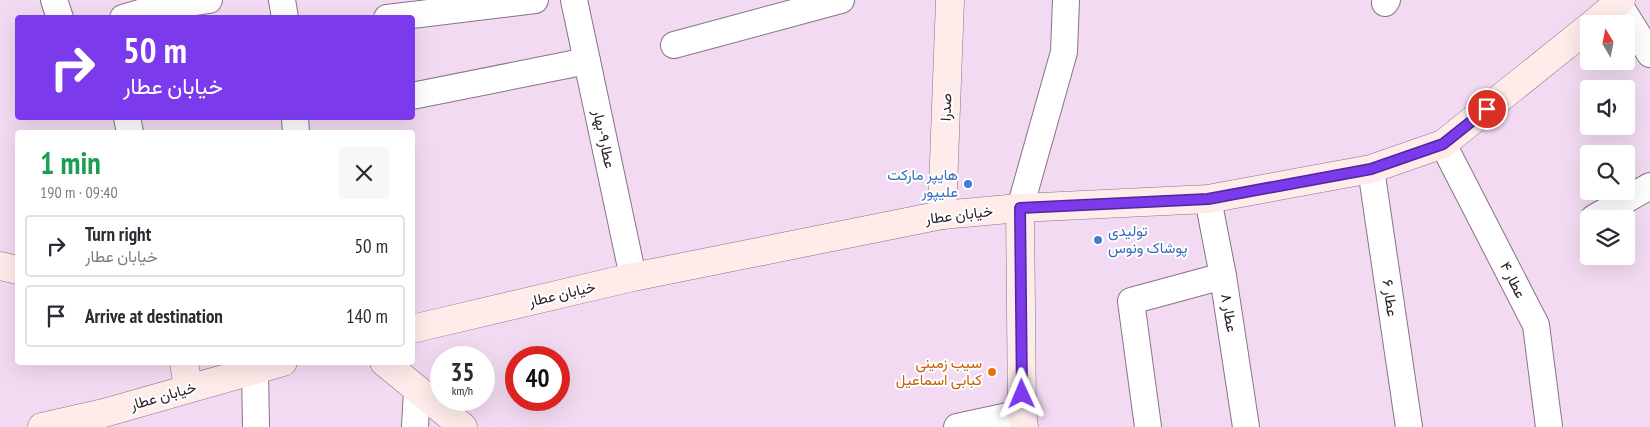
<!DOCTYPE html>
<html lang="en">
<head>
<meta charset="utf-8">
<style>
  :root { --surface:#fff; --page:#f7f7f7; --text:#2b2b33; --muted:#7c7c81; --line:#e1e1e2 }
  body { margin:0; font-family:"PT Sans Narrow",Vazirmatn,sans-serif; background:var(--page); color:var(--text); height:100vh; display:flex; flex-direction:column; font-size:19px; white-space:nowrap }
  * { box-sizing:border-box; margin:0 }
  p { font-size:16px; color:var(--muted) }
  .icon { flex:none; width:28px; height:28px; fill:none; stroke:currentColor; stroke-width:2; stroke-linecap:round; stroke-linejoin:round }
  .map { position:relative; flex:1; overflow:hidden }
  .side { position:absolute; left:15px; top:130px; width:400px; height:235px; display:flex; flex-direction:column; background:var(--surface); border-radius:5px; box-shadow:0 5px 20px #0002 }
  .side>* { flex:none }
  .guide { position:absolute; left:15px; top:15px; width:400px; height:105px; border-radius:5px; box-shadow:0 5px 20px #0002; background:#7c3aed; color:#fff; overflow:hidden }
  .needle { width:32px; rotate:350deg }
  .controls { position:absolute; left:1580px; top:15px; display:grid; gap:10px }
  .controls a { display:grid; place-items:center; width:55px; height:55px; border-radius:5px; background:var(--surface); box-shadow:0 5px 20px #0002; font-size:25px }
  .speed { position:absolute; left:430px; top:346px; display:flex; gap:10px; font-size:25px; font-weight:700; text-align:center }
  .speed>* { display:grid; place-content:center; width:65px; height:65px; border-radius:50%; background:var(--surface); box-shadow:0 5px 20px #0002; line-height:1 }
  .speed small { font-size:12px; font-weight:400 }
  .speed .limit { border:8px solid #d22; background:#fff; color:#111 }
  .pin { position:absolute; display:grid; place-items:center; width:42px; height:42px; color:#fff; margin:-21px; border:2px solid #fff; border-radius:50%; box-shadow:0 1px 5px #0007 }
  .me { position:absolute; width:55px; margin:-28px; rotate:359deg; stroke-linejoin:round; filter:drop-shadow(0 0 4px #0008) }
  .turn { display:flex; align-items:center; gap:18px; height:105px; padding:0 25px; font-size:22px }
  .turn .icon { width:65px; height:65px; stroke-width:2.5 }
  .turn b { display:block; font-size:35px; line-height:42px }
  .round { display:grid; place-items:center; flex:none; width:52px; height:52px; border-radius:5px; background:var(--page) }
  .headline { display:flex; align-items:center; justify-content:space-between; height:85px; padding:0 25px }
  h1 { font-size:30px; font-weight:800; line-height:38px; color:#1e9e55 }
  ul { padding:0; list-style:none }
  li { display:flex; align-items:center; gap:15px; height:62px; margin:0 10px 8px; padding:0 15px; border:2px solid var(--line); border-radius:5px }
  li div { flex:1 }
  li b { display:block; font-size:19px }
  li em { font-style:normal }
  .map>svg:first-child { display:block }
</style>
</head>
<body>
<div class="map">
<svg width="1650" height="427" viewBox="0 0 1650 427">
  <rect width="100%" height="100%" fill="#f2dbf2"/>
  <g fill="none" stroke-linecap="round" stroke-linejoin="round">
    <!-- street casing -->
    <g stroke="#877288" stroke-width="28">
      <g id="street">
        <path d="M54 0 60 18"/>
        <path d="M282 0 285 18"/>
        <path d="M574 0 633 277"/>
        <path d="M1614 0 1618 3 1650 54"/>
        <path d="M1385 3 1387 0"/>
        <path d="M156 8 209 0"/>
        <path d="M123 18 156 8 154 0"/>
        <path d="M387 18 535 0"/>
        <path d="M674 45 841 0"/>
        <path d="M412 96 587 61"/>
        <path d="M127 118 130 132"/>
        <path d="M295 118 296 132"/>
        <path d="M1443 144 1536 325 1549 427"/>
        <path d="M1371 169 1409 427"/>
        <path d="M1208 199 1223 276 1246 427"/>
        <path d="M1020 208 1064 52 1066 0"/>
        <path d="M1594 218 1650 186"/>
        <path d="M255 370 256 427"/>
        <path d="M415 427 417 390"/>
        <path d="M957 427 1022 413"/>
        <path d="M1148 427 1131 301 1223 276"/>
      </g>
    </g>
    <!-- secondary casing -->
    <g stroke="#877288" stroke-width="29">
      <g id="secondary">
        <path d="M1593 24 1621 0"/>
        <path d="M1020 208 1022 413 1024 427"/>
        <path d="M942 215 950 0"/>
        <path d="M0 266 18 270"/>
        <path d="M412 329 633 277 942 215 1020 208 1208 199 1371 169 1443 144 1589 27"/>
        <path d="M184 362 188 388"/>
        <path d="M384 362 463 427"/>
        <path d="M42 427 104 413 283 362"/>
      </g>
    </g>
    <!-- street -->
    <use href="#street" stroke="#fff" stroke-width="26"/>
    <!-- secondary -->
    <use href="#secondary" stroke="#feeceb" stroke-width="28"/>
  </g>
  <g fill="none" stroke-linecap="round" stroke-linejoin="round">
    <!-- route casing -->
    <g stroke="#51269a" stroke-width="12">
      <path id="route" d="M1022 394 1020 208 1208 199 1371 169 1443 144 1487 109"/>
    </g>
    <!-- route -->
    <use href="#route" stroke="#7c3aed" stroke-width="9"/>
  </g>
  <!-- markers -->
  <g fill="#3f7fe0" stroke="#fff" stroke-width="2">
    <circle cx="968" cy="184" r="5"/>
    <circle cx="1098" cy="240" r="5"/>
  </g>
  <circle fill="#e8710a" stroke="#fff" stroke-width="2" cx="992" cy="372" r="5"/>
  <g text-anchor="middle" stroke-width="4" stroke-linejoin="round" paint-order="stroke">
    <!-- street labels -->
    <g font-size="15" fill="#2a212a" stroke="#fff">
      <text transform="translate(946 107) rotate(-88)" y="5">صدرا</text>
      <text transform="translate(604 139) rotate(78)" y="5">عطار۹-بهار</text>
      <text transform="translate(959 215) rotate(-7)" y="5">خیابان عطار</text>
      <text transform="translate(1513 280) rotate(63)" y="5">عطار ۴</text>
      <text transform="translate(562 294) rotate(-13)" y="5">خیابان عطار</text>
      <text transform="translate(1390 298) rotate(82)" y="5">عطار ۶</text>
      <text transform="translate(1229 313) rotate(81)" y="5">عطار ۸</text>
      <text transform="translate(163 396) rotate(-16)" y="5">خیابان عطار</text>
    </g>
    <!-- shop labels -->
    <g font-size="15" fill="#366cbe" stroke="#fff" text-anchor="end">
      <text x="958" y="180">هایپر مارکت<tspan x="958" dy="17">علیپور</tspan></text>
      <text x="1108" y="236" text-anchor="start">تولیدی<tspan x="1108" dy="17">پوشاک ونوس</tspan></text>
    </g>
    <!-- food labels -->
    <g font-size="15" fill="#c56008" stroke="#fff" text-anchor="end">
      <text x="982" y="368">سیب زمینی<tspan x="982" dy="17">کبابی اسماعیل</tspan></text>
    </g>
  </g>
</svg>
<div class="controls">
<a><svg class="needle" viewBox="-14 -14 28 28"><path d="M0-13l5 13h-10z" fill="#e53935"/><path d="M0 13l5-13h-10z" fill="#7c7c81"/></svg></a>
<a><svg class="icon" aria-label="sound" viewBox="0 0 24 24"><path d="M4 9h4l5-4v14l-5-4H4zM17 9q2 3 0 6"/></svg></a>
<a><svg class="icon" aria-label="search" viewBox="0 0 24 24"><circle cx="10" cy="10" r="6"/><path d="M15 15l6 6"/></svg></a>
<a><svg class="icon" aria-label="layers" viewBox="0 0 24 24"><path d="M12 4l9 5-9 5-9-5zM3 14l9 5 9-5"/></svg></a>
</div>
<div class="speed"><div>35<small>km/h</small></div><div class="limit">40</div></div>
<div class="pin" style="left:1487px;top:109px;background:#d93025"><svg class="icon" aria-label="arrive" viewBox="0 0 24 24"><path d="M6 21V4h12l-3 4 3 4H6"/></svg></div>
<svg class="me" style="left:1022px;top:394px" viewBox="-20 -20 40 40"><path d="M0-17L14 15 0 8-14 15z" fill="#7c3aed" stroke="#fff" stroke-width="4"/></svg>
<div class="guide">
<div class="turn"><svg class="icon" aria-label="right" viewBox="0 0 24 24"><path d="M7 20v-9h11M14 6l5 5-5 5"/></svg><div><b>50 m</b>خیابان عطار</div></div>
</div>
<section class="side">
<div class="headline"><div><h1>1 min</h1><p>190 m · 09:40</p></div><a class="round"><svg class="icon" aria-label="close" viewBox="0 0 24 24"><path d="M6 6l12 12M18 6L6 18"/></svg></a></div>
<ul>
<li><svg class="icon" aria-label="right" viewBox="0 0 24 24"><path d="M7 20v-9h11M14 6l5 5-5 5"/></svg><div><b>Turn right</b><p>خیابان عطار</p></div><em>50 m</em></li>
<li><svg class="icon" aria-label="arrive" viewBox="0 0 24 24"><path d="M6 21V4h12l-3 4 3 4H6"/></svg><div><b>Arrive at destination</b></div><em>140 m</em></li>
</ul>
</section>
</div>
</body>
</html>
